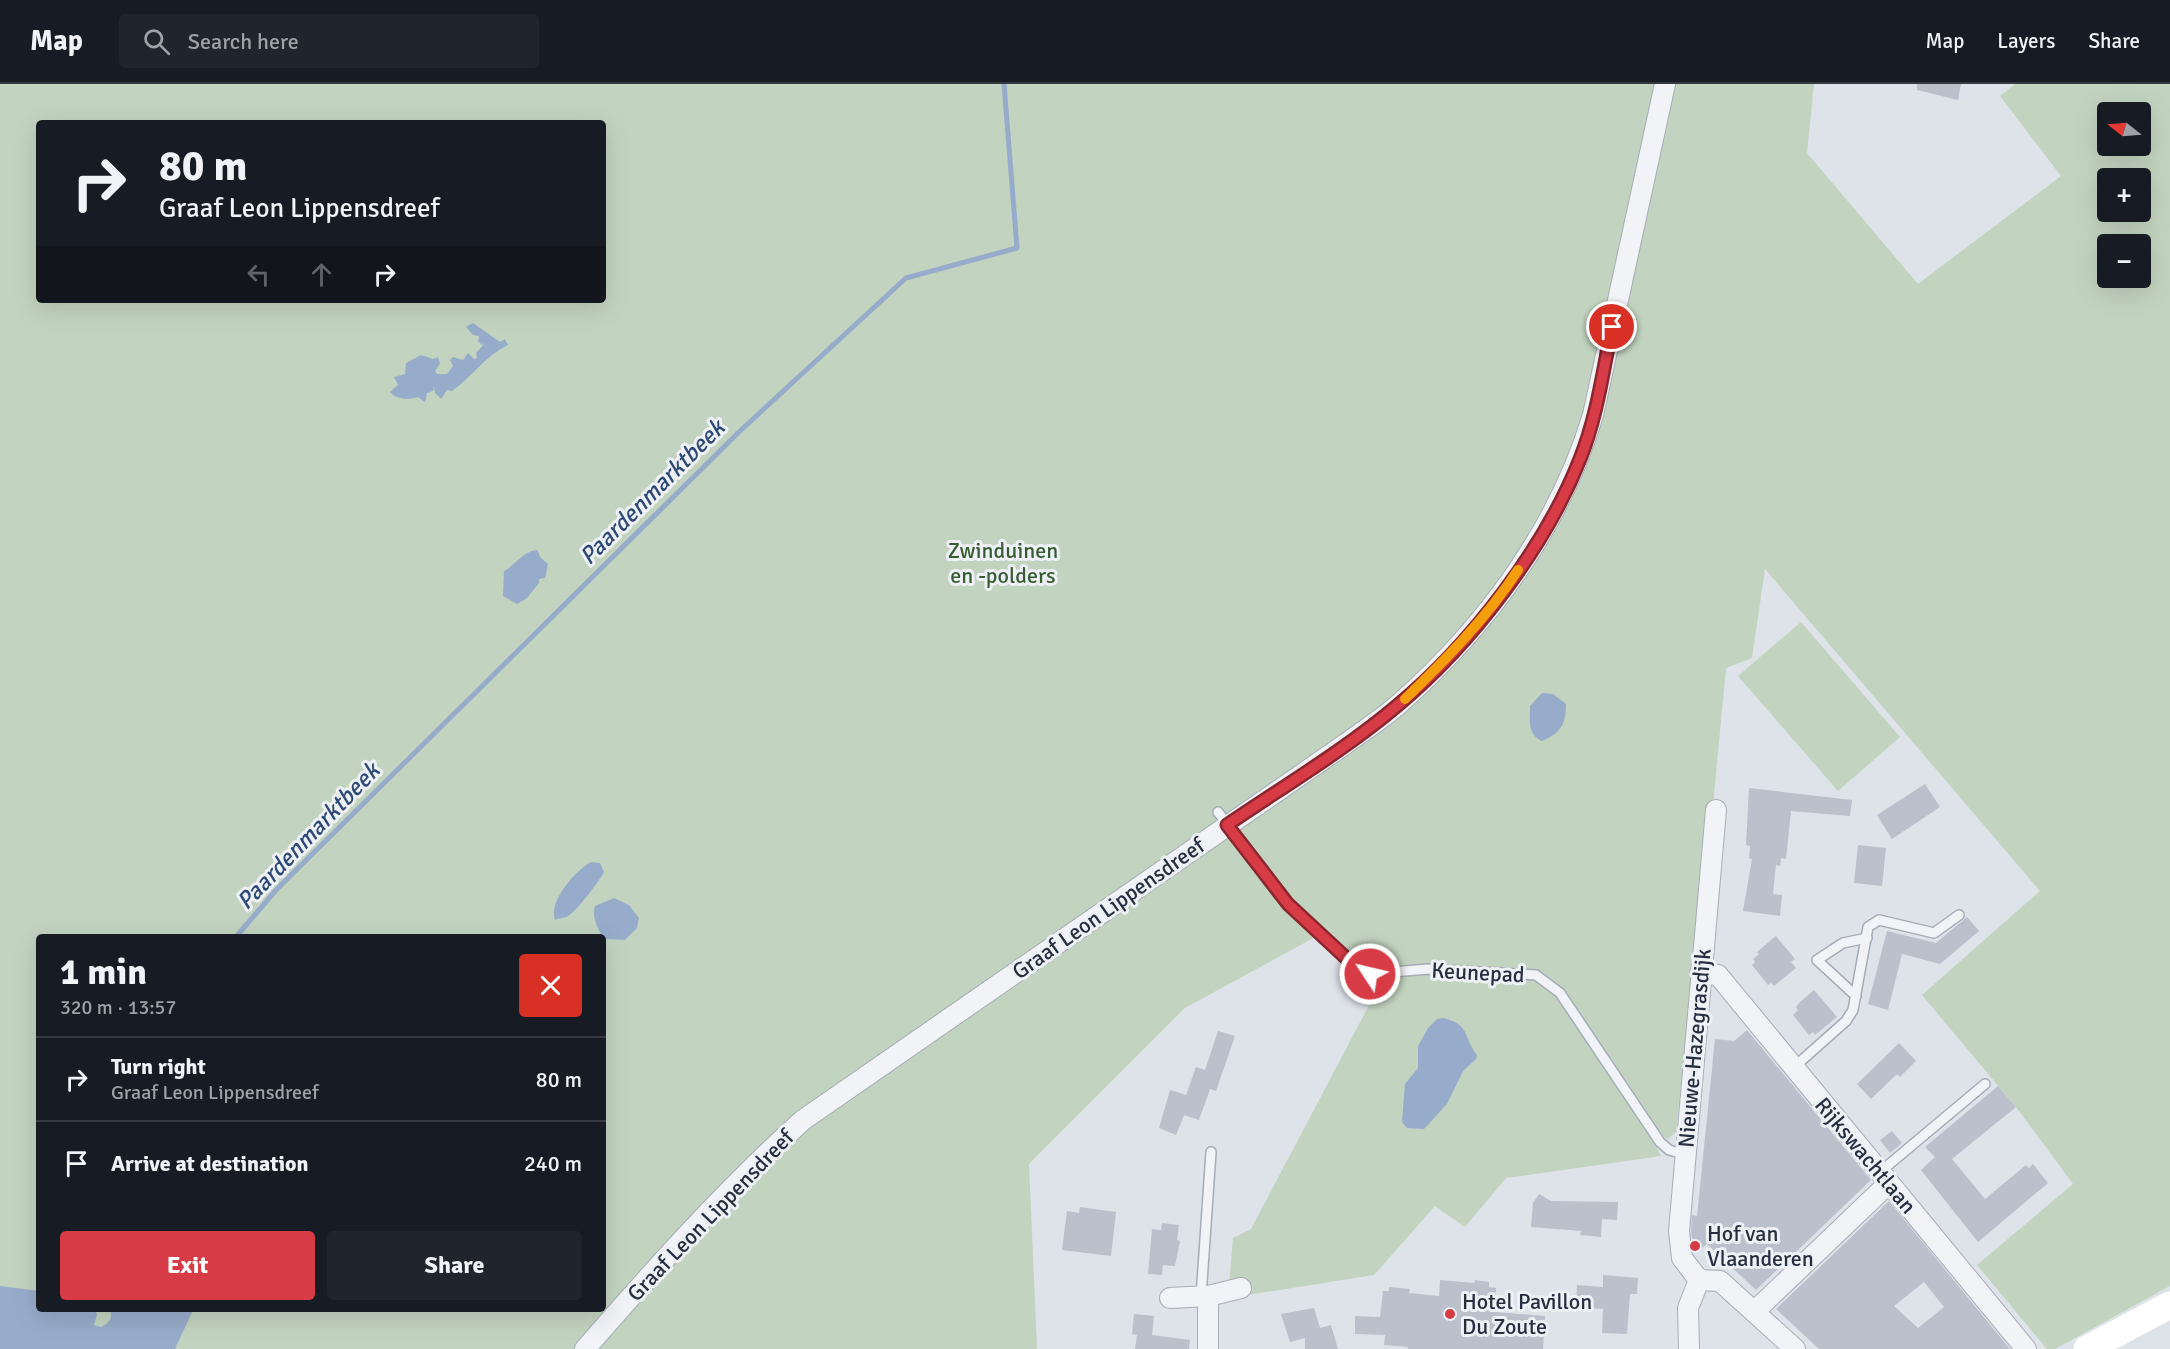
<!DOCTYPE html>
<html lang="en">
<head>
<meta charset="utf-8">
<style>
  :root { --surface:#171b24; --page:#20242c; --text:#f1f3f6; --muted:#9ea1a6; --line:#363941; --accent:#d73b46 }
  body { margin:0; font-family:Signika,sans-serif; background:var(--page); color:var(--text); height:100vh; display:flex; flex-direction:column; font-size:22px; white-space:nowrap }
  * { box-sizing:border-box; margin:0 }
  p { font-size:20px; color:var(--muted) }
  .icon { flex:none; width:33px; height:33px; fill:none; stroke:currentColor; stroke-width:2; stroke-linecap:round; stroke-linejoin:round }
  .map { position:relative; flex:1; overflow:hidden }
  .details { position:absolute; left:36px; top:850px; width:570px; height:378px; display:flex; flex-direction:column; background:var(--surface); border-radius:6px; box-shadow:0 6px 24px #0002 }
  .details>* { flex:none }
  .hud { position:absolute; left:36px; top:36px; width:570px; height:183px; border-radius:6px; box-shadow:0 6px 24px #0002; background:#171b24; color:var(--text); overflow:hidden }
  .needle { width:39px; rotate:287deg }
  .fabs { position:absolute; left:2097px; top:18px; display:grid; gap:12px }
  .fabs a { display:grid; place-items:center; width:54px; height:54px; border-radius:6px; background:var(--surface); box-shadow:0 6px 24px #0002; font-size:30px }
  .pin { position:absolute; display:grid; place-items:center; width:51px; height:51px; color:#fff; margin:-26px; border:3px solid #fff; border-radius:50%; box-shadow:0 2px 6px #0007 }
  .me { position:absolute; width:66px; margin:-33px; rotate:305deg; stroke-linejoin:round; filter:drop-shadow(0 0 4px #0008) }
  .turn { display:flex; align-items:center; gap:21px; height:126px; padding:0 24px; font-size:27px }
  .turn .icon { width:78px; height:78px; stroke-width:2.5 }
  .turn b { display:block; font-size:42px; line-height:51px }
  .lanes { display:flex; align-items:center; height:57px; padding:0 24px; background:#0003; justify-content:center; gap:30px; direction:ltr }
  .lanes .off { opacity:.35 }
  .round { display:grid; place-items:center; flex:none; width:63px; height:63px; border-radius:6px; background:var(--page) }
  .headline { display:flex; align-items:center; justify-content:space-between; height:102px; padding:0 24px }
  h1 { font-size:36px; font-weight:800; line-height:45px }
  .cta { display:flex; gap:12px; margin-top:auto; padding:12px 24px }
  .cta a { flex:1; height:69px; border-radius:6px; background:var(--accent); color:#fff; font-size:24px; font-weight:800; line-height:69px; text-align:center }
  .cta a+a { background:var(--page); color:var(--text) }
  ul { padding:0; list-style:none }
  li { display:flex; align-items:center; gap:18px; height:84px; padding:0 24px; border-top:2px solid var(--line) }
  li div { flex:1 }
  li b { display:block; font-size:22px }
  li em { font-style:normal }
  header { display:flex; align-items:center; gap:36px; box-sizing:border-box; height:84px; padding:0 30px; background:var(--surface); border-bottom:2px solid var(--line) }
  header strong { font-size:28px }
  nav { display:flex; gap:33px; margin-inline-start:auto; font-size:21px }
  .search { width:420px; height:54px; background:var(--page); display:flex; align-items:center; gap:15px; box-sizing:border-box; padding:0 21px; border-radius:6px; color:var(--muted); font-size:22px }
  .map>svg:first-child { display:block }
</style>
</head>
<body>
<header>
<strong>Map</strong>
<div class="search"><svg class="icon" aria-label="search" viewBox="0 0 24 24"><circle cx="10" cy="10" r="6"/><path d="M15 15l6 6"/></svg>Search here</div>
<nav><a>Map</a><a>Layers</a><a>Share</a></nav>
</header>
<div class="map">
<svg width="2170" height="1265" viewBox="0 0 2170 1265">
  <rect width="100%" height="100%" fill="#dee2e9"/>
  <!-- green -->
  <g fill="#c2d3bf" fill-rule="evenodd">
    <path d="M0 0H1814L1807 69 1918 200 2061 92 2000 12 2015 0H2170V1202L2055 1265H2047L1977 1181 2073 1100 2016 1023 1922 911 2040 807 1765 485 1752 574 1726 584 1713 721 1709 734 1676 1048 1668 1055 1645 1042 1661 1072 1506 1094 1465 1143 1435 1122 1374 1191 1228 1214 1233 1154 1251 1145 1375 910 1368 894 1317 852 1185 924 1029 1080 1037 1265H0ZM2108 28H2140V62H2108ZM39 39H603V216H39ZM2108 94H2140V128H2108ZM2108 160H2140V194H2108ZM39 854H603V1226H39Z"/>
    <path d="M1801 538 1900 653 1838 707 1738 592Z"/>
  </g>
  <!-- water -->
  <g fill="#97accb">
    <path d="M473 239 500 258 505 255 508 261C485 272 472 293 452 307L447 306 441 315 435 309 434 303 433 307 427 309 425 318 418 313C410 316 397 316 390 308L398 301 394 293 405 290 406 279 421 271 433 275 438 273 440 280 435 287 437 290H447L453 282 450 276 453 273 463 276 468 269 474 275 477 274 476 269 485 259 482 261 478 257 479 252 473 251 466 243Z"/>
    <path d="M537 466 541 474 548 480 545 494 539 495V499L527 514 517 520 503 512 504 487C513 483 523 467 537 466Z"/>
    <path d="M1542 609 1553 610 1566 620C1566 640 1561 649 1542 657 1527 650 1530 637 1530 622Z"/>
    <path d="M591 778 600 779 604 788C600 796 577 827 568 832 565 834 559 834 555 836 548 817 576 786 591 778Z"/>
    <path d="M614 814 629 821 639 834 637 844 625 856 605 855C598 847 591 832 595 822Z"/>
    <path d="M1444 934C1471 941 1463 954 1477 971L1476 975 1463 987 1447 1020 1424 1045 1407 1044 1402 1038 1405 1000 1418 984V962L1428 944 1437 935Z"/>
    <path d="M0 1202 39 1207V1226H95L97 1231 94 1241 101 1243C109 1239 113 1235 110 1226H193L175 1265H0Z"/>
  </g>
  <g fill="none" stroke-linecap="round" stroke-linejoin="round">
    <!-- stream -->
    <path stroke="#97accb" stroke-width="5" d="M235 854 277 805 740 347 906 194 1017 164 1004 0"/>
  </g>
  <!-- building -->
  <g fill="#bbc0cc" fill-rule="evenodd">
    <path d="M1917 0H1961L1958 16 1917 6Z"/>
    <path d="M1925 700 1940 723 1892 755 1877 731Z"/>
    <path d="M1749 704 1852 716 1850 732 1791 727 1786 775 1781 774 1780 782 1776 781 1773 810 1782 811 1780 832 1743 827 1752 775 1749 774 1750 762 1746 761Z"/>
    <path d="M1858 761 1886 764 1882 802 1854 799Z"/>
    <path d="M1967 833 1979 847 1940 880 1902 870 1888 926 1868 920 1887 847 1936 859Z"/>
    <path d="M1776 852 1795 875 1791 878 1796 884 1774 902 1771 899 1768 901 1752 881 1755 878 1753 875 1759 870 1757 868Z"/>
    <path d="M1814 906 1837 933 1815 951 1813 948 1809 951 1793 931 1798 926 1796 923 1800 918Z"/>
    <path d="M1747 946 1871 1096 1756 1206 1707 1160 1702 1164 1692 1154 1691 1147 1692 1131 1697 1132 1715 955 1734 957Z"/>
    <path d="M1218 947 1235 952 1216 1007 1210 1005 1199 1036 1184 1031 1176 1051 1159 1044 1170 1006 1186 1011 1196 983 1205 986Z"/>
    <path d="M1899 959 1916 977 1900 993 1897 990 1871 1015 1857 1000Z"/>
    <path d="M1998 1002 2016 1023 1952 1075 1985 1115 2026 1081 2029 1084 2033 1080 2048 1099 1978 1158 1921 1086 1935 1073 1925 1063Z"/>
    <path d="M1892 1047 1902 1059 1890 1069 1880 1056Z"/>
    <path d="M1539 1110 1551 1117 1618 1118 1617 1136 1602 1135 1601 1153 1580 1151 1581 1147 1531 1143 1533 1119Z"/>
    <path d="M1889 1117 2010 1265H1819L1776 1225ZM1924 1198 1944 1223 1918 1244 1894 1222Z"/>
    <path d="M1080 1123 1116 1128 1111 1172 1062 1166 1067 1127 1079 1129Z"/>
    <path d="M1162 1139 1179 1141 1177 1156 1180 1157 1175 1182 1163 1181 1162 1191 1148 1190 1152 1145 1161 1146Z"/>
    <path d="M1603 1191 1638 1194 1637 1210H1630L1627 1250 1602 1249 1603 1225 1576 1223 1577 1201 1603 1203Z"/>
    <path d="M1440 1196 1474 1199 1475 1196 1489 1198V1203L1496 1204 1494 1228 1545 1232 1543 1265H1408V1263L1384 1261 1385 1251 1355 1250V1232L1380 1233 1383 1207H1389V1203L1410 1205 1409 1209 1439 1212Z"/>
    <path d="M1314 1224 1320 1244 1331 1241 1338 1265H1305V1254L1290 1258 1281 1230Z"/>
    <path d="M1134 1230 1154 1232 1152 1251 1190 1256 1189 1265H1135L1137 1251 1132 1250Z"/>
  </g>
  <g fill="none" stroke-linecap="round" stroke-linejoin="round">
    <!-- lane casing -->
    <g stroke="#a7acb7" stroke-width="12">
      <g id="lane">
        <path d="M1218 728 1288 820 1345 873 1370 890 1428 885 1536 891 1560 909 1660 1058 1669 1066 1684 1070"/>
        <path d="M1856 912 1817 876 1843 859 1867 854"/>
        <path d="M1793 984 1846 937 1853 926 1868 843 1879 836 1934 849 1959 831"/>
        <path d="M1880 1088 1985 1000"/>
        <path d="M1201 1213 1211 1068"/>
      </g>
    </g>
    <!-- street casing -->
    <g stroke="#a7acb7" stroke-width="22">
      <g id="street">
        <path d="M1700 889 1718 891 2026 1265"/>
        <path d="M1699 1196 1682 1174 1679 1147 1716 726"/>
        <path d="M1699 1196 1720 1197 1795 1265"/>
        <path d="M1208 1212V1265"/>
        <path d="M1170 1214 1208 1212 1241 1204"/>
        <path d="M1755 1227 1889 1099"/>
        <path d="M585 1265C655 1185 724 1107 803 1036L1344 661C1363 647 1382 635 1399 620 1487 542 1559 444 1593 331L1665 0"/>
        <path d="M1689 1265 1688 1224 1699 1196"/>
      </g>
    </g>
    <!-- lane -->
    <use href="#lane" stroke="#f1f3f7" stroke-width="9"/>
    <!-- street -->
    <use href="#street" stroke="#f1f3f7" stroke-width="20"/>
    <!-- secondary -->
    <path stroke="#fff" stroke-width="27" d="M2087 1265 2170 1221"/>
  </g>
  <g fill="none" stroke-linecap="round" stroke-linejoin="round">
    <!-- route casing -->
    <g stroke="#8c262e" stroke-width="15">
      <path id="route" d="M1370 890 1345 873 1288 820 1227 741C1284 702 1345 666 1398 621 1471 560 1545 464 1580 375 1597 333 1603 287 1612 243"/>
    </g>
    <!-- route -->
    <use href="#route" stroke="#d73b46" stroke-width="10"/>
    <!-- slow -->
    <path stroke="#f59e0b" stroke-width="10" d="M1405 615C1446 575 1486 535 1518 486"/>
  </g>
  <!-- markers -->
  <g fill="#d73b46" stroke="#eef1f6" stroke-width="2">
    <circle cx="1695" cy="1162" r="6"/>
    <circle cx="1450" cy="1230" r="6"/>
  </g>
  <g text-anchor="middle" stroke-width="6" stroke-linejoin="round" paint-order="stroke">
    <!-- park labels -->
    <g font-size="22" fill="#385d33" stroke="#eef1f6">
      <text x="1003" y="474">Zwinduinen<tspan x="1003" dy="25">en -polders</tspan></text>
    </g>
    <!-- street labels -->
    <g font-size="22" fill="#262e41" stroke="#eef1f6">
      <text transform="translate(1108 824) rotate(-35)" y="8">Graaf Leon Lippensdreef</text>
      <text transform="translate(1478 888) rotate(3)" y="8">Keunepad</text>
      <text transform="translate(1694 964) rotate(-85)" y="8">Nieuwe-Hazegrasdijk</text>
      <text transform="translate(1866 1071) rotate(50)" y="8">Rijkswachtlaan</text>
      <text transform="translate(710 1131) rotate(-46)" y="8">Graaf Leon Lippensdreef</text>
    </g>
    <!-- poi labels -->
    <g font-size="22" fill="#262e41" stroke="#eef1f6" text-anchor="start">
      <text x="1707" y="1157">Hof van<tspan x="1707" dy="25">Vlaanderen</tspan></text>
      <text x="1462" y="1225">Hotel Pavillon<tspan x="1462" dy="25">Du Zoute</tspan></text>
    </g>
    <!-- water labels -->
    <g font-size="24" font-style="italic" fill="#2e4977" stroke="#eef1f6">
      <text transform="translate(652 408) rotate(-45)" y="8">Paardenmarktbeek</text>
      <text transform="translate(308 752) rotate(-46)" y="8">Paardenmarktbeek</text>
    </g>
  </g>
</svg>
<div class="fabs">
<a><svg class="needle" viewBox="-14 -14 28 28"><path d="M0-13l5 13h-10z" fill="#e53935"/><path d="M0 13l5-13h-10z" fill="#9ea1a6"/></svg></a>
<a>+</a>
<a>−</a>
</div>
<div class="pin" style="left:1612px;top:243px;background:#d93025"><svg class="icon" aria-label="arrive" viewBox="0 0 24 24"><path d="M6 21V4h12l-3 4 3 4H6"/></svg></div>
<svg class="me" style="left:1370px;top:890px" viewBox="-20 -20 40 40"><circle r="17" fill="#d73b46" stroke="#fff" stroke-width="3"/><path d="M0-11L8 9 0 5-8 9z" fill="#fff"/></svg>
<div class="hud">
<div class="turn"><svg class="icon" aria-label="right" viewBox="0 0 24 24"><path d="M7 20v-9h11M14 6l5 5-5 5"/></svg><div><b>80 m</b>Graaf Leon Lippensdreef</div></div>
<div class="lanes"><svg class="icon off" aria-label="left" viewBox="0 0 24 24"><path d="M17 20v-9H6M10 6l-5 5 5 5"/></svg><svg class="icon off" aria-label="ahead" viewBox="0 0 24 24"><path d="M12 20V5M6 11l6-6 6 6"/></svg><svg class="icon" aria-label="right" viewBox="0 0 24 24"><path d="M7 20v-9h11M14 6l5 5-5 5"/></svg></div>
</div>
<section class="details">
<div class="headline"><div><h1>1 min</h1><p>320 m · 13:57</p></div><a class="round" style="background:#d93025;color:#fff"><svg class="icon" aria-label="close" viewBox="0 0 24 24"><path d="M6 6l12 12M18 6L6 18"/></svg></a></div>
<ul>
<li><svg class="icon" aria-label="right" viewBox="0 0 24 24"><path d="M7 20v-9h11M14 6l5 5-5 5"/></svg><div><b>Turn right</b><p>Graaf Leon Lippensdreef</p></div><em>80 m</em></li>
<li><svg class="icon" aria-label="arrive" viewBox="0 0 24 24"><path d="M6 21V4h12l-3 4 3 4H6"/></svg><div><b>Arrive at destination</b></div><em>240 m</em></li>
</ul>
<div class="cta"><a>Exit</a><a>Share</a></div>
</section>
</div>
</body>
</html>
